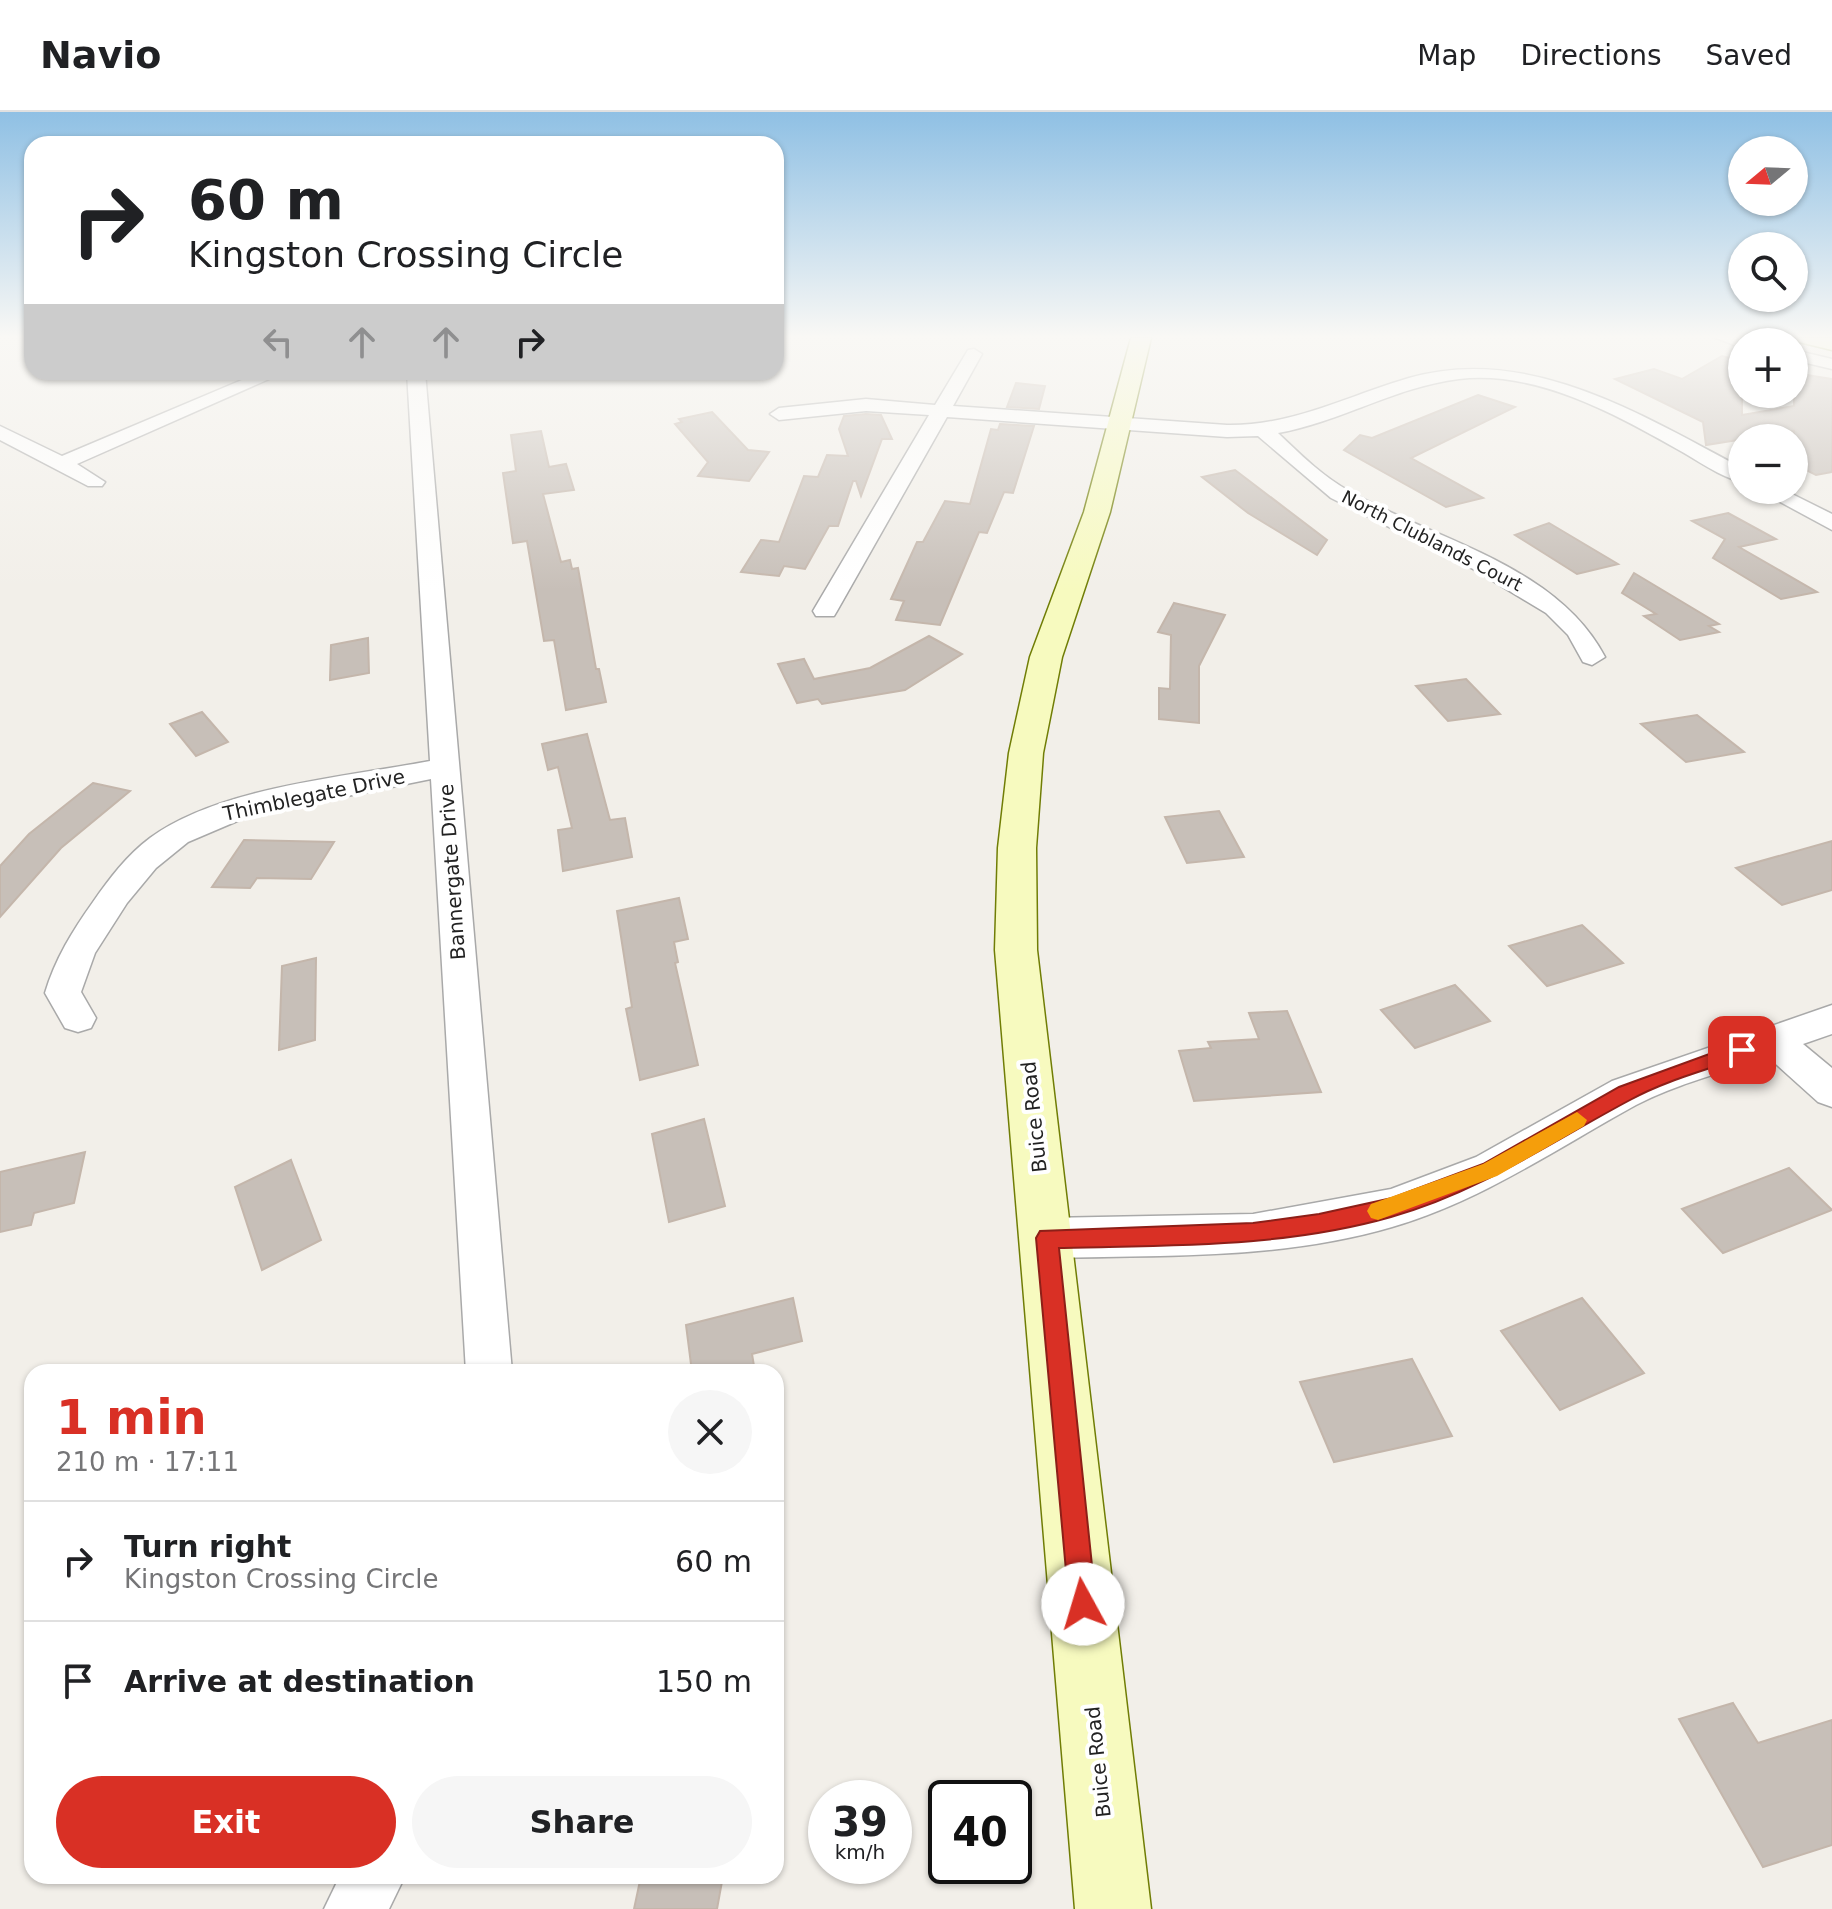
<!DOCTYPE html>
<html lang="en">
<head>
<meta charset="utf-8">
<style>
  :root { --surface:#fff; --page:#f6f6f6; --text:#202124; --muted:#757577; --line:#e0e0e0; --accent:#d93025 }
  body { margin:0; font-family:"DejaVu Sans",sans-serif; background:var(--page); color:var(--text); height:100vh; display:flex; flex-direction:column; font-size:30px; white-space:nowrap }
  * { box-sizing:border-box; margin:0 }
  p { font-size:26px; color:var(--muted) }
  .icon { flex:none; width:44px; height:44px; fill:none; stroke:currentColor; stroke-width:2; stroke-linecap:round; stroke-linejoin:round }
  .map { position:relative; flex:1; overflow:hidden }
  .panel { position:absolute; left:24px; top:1252px; width:760px; height:520px; display:flex; flex-direction:column; background:var(--surface); border-radius:24px; box-shadow:0 2px 6px #0004 }
  .panel>* { flex:none }
  .top-card { position:absolute; left:24px; top:24px; width:760px; height:244px; border-radius:24px; box-shadow:0 2px 6px #0004; background:#fff; color:var(--text); overflow:hidden }
  .needle { width:52px; rotate:251deg }
  .controls { position:absolute; left:1728px; top:24px; display:grid; gap:16px }
  .controls a { display:grid; place-items:center; width:80px; height:80px; border-radius:50%; background:var(--surface); box-shadow:0 2px 6px #0004; font-size:40px }
  .speed { position:absolute; left:808px; top:1668px; display:flex; gap:16px; font-size:40px; font-weight:700; text-align:center }
  .speed>* { display:grid; place-content:center; width:104px; height:104px; border-radius:50%; background:var(--surface); box-shadow:0 2px 6px #0004; line-height:1 }
  .speed small { font-size:20px; font-weight:400 }
  .speed .limit { border:4px solid #111; border-radius:12px; background:#fff; color:#111 }
  .pin { position:absolute; display:grid; place-items:center; width:68px; height:68px; color:#fff; margin:-34px; border-radius:16px; box-shadow:0 4px 12px #0006 }
  .me { position:absolute; width:88px; margin:-44px; rotate:354deg; stroke-linejoin:round; filter:drop-shadow(0 0 6px #0008) }
  .turn { display:flex; align-items:center; gap:28px; height:168px; padding:0 32px; font-size:36px }
  .turn .icon { width:104px; height:104px; stroke-width:2.5 }
  .turn b { display:block; font-size:56px; line-height:68px }
  .lanes { display:flex; align-items:center; height:76px; padding:0 32px; background:#0003; justify-content:center; gap:40px; direction:ltr }
  .lanes .off { opacity:.35 }
  .round { display:grid; place-items:center; flex:none; width:84px; height:84px; border-radius:42px; background:var(--page) }
  .headline { display:flex; align-items:center; justify-content:space-between; height:136px; padding:0 32px }
  h1 { font-size:48px; font-weight:600; line-height:60px; color:var(--accent) }
  .button { display:flex; gap:16px; margin-top:auto; padding:16px 32px }
  .button a { flex:1; height:92px; border-radius:48px; background:var(--accent); color:#fff; font-size:32px; font-weight:600; line-height:92px; text-align:center }
  .button a+a { background:var(--page); color:var(--text) }
  ul { padding:0; list-style:none }
  li { display:flex; align-items:center; gap:24px; height:120px; padding:0 32px; border-top:2px solid var(--line) }
  li div { flex:1 }
  li b { display:block; font-size:30px }
  li em { font-style:normal }
  header { display:flex; align-items:center; gap:48px; box-sizing:border-box; height:112px; padding:0 40px; background:var(--surface); border-bottom:2px solid var(--line) }
  header strong { font-size:38px }
  nav { display:flex; gap:44px; margin-inline-start:auto; font-size:28px }
  .map>svg:first-child { display:block }
</style>
</head>
<body>
<header>
<strong>Navio</strong>
<nav><a>Map</a><a>Directions</a><a>Saved</a></nav>
</header>
<div class="map">
<svg width="1832" height="1797" viewBox="0 0 1832 1797">
  <rect width="100%" height="100%" fill="#f2efe9"/>
  <!-- building -->
  <g fill="#c7bfb8" stroke="#c4b6ab" stroke-width="2">
    <path d="M1722 244 1742 249V303L1794 294V261L1832 267V360L1816 363 1794 352V319L1706 333 1703 310 1615 267 1654 257 1682 267Z"/>
    <path d="M1016 271 1045 274 1039 297 1007 295Z"/>
    <path d="M1478 283 1515 295 1411 346 1483 386 1446 395 1344 338 1360 323 1372 326Z"/>
    <path d="M712 300 748 338 769 340 749 369 698 364 708 350 675 312 682 310 679 307Z"/>
    <path d="M866 302 881 303 892 327H882L861 384 856 369H853L838 414H829L805 457 784 454 779 464 741 460 761 428 779 430 804 364 818 365 827 343 848 344 839 317 844 304Z"/>
    <path d="M1000 312 1034 314 1013 381 1004 380 987 421 979 420 940 513 896 508 904 489 891 487 917 430H923L945 389 970 392 991 317 998 318Z"/>
    <path d="M541 319 549 355 566 352 574 378 543 382 561 450 570 448 572 457 578 456 596 557H599L606 590 566 598 554 528 544 529 527 429 513 431 503 361 516 359 511 323Z"/>
    <path d="M1235 358 1327 428 1317 443 1248 401 1202 365Z"/>
    <path d="M1728 401 1776 427 1739 435 1817 480 1781 487 1713 446 1725 427 1692 409Z"/>
    <path d="M1549 411 1618 452 1577 462 1515 423Z"/>
    <path d="M1634 461 1719 512 1709 514 1719 520 1680 528 1644 504 1656 502 1622 481Z"/>
    <path d="M1174 491 1225 503 1199 554V611L1159 607V576L1170 577 1171 523 1158 520Z"/>
    <path d="M929 524 962 542 905 578 822 592 818 587 797 591 778 552 804 547 814 567 870 556Z"/>
    <path d="M368 526 369 561 330 568 331 533Z"/>
    <path d="M1466 567 1500 602 1448 609 1416 574Z"/>
    <path d="M202 600 228 630 196 644 170 612Z"/>
    <path d="M1697 603 1744 640 1686 650 1641 612Z"/>
    <path d="M587 622 610 708 625 706 632 745 563 759 558 718 572 716 558 655 548 658 542 632Z"/>
    <path d="M93 671 130 679 61 736 0 805V754L29 722Z"/>
    <path d="M1219 699 1244 745 1187 751 1165 705Z"/>
    <path d="M244 728 334 730 311 767 257 766 250 776 212 775Z"/>
    <path d="M1832 729V778L1782 793 1736 756Z"/>
    <path d="M679 786 688 827 674 830 678 850 675 851 698 953 640 968 626 897 632 895 617 799Z"/>
    <path d="M1582 813 1623 851 1547 874 1509 834Z"/>
    <path d="M316 846 315 928 279 938 282 854Z"/>
    <path d="M1455 873 1490 909 1415 936 1381 898Z"/>
    <path d="M1287 899 1321 980 1194 989 1179 939 1211 936 1208 930 1259 927 1249 901Z"/>
    <path d="M704 1007 725 1094 669 1110 652 1022Z"/>
    <path d="M85 1040 74 1091 34 1101 31 1113 0 1120V1060Z"/>
    <path d="M291 1048 321 1128 262 1158 235 1075Z"/>
    <path d="M1789 1056 1832 1098 1723 1141 1682 1097Z"/>
    <path d="M793 1186 802 1229 752 1242 755 1260H692L686 1213Z"/>
    <path d="M1582 1186 1644 1261 1560 1298 1501 1219Z"/>
    <path d="M1412 1247 1452 1324 1334 1350 1300 1270Z"/>
    <path d="M1733 1591 1758 1631 1832 1608V1733L1763 1755 1679 1607Z"/>
    <path d="M641 1764H723L717 1797H634Z"/>
  </g>
  <g fill="none" stroke-linecap="round" stroke-linejoin="round">
    <!-- street casing -->
    <g stroke="#a9a9a9" stroke-width="3">
      <g id="street">
        <path d="M1716 226H1744L1750 230H1742V236Z"/>
        <path d="M974 237 982 242 953 294 1227 313C1293 314 1347 284 1409 266 1528 232 1640 302 1742 356V370C1720 365 1697 348 1677 337 1613 301 1535 258 1459 267 1395 275 1340 310 1278 321 1300 342 1322 364 1349 379 1434 428 1556 452 1605 545L1592 553 1583 550 1568 523 1546 501 1473 457 1331 386 1258 324 1227 325 947 305 837 499 834 504H816L813 499 929 303 866 299 779 308 770 302 779 296 866 287 935 293 968 238Z"/>
        <path d="M1794 238 1832 247V257L1794 248Z"/>
        <path d="M261 260H285L77 352 105 370 102 374H88L0 328V314L62 344Z"/>
        <path d="M407 260H425L512 1260H466L431 667 249 704 188 730 156 756 127 791 95 841 81 880 96 906 91 916 78 920 65 916 45 881C55 847 73 818 93 790 109 767 127 743 150 726 219 675 346 665 430 649Z"/>
        <path d="M1758 378H1784L1832 402V418Z"/>
        <path d="M1832 893V922L1803 932 1832 956V995L1818 990 1768 945C1725 960 1676 972 1636 993 1556 1037 1481 1089 1392 1115 1280 1148 1162 1143 1047 1146L1032 1140 1026 1126 1032 1112 1047 1106 1253 1102 1391 1077 1476 1045 1612 969Z"/>
        <path d="M340 1764H405L389 1797H324Z"/>
      </g>
    </g>
    <!-- secondary casing -->
    <g stroke="#707d05" stroke-width="3">
      <g id="secondary">
        <path d="M1131 226H1151L1110 400 1062 545 1043 641 1036 736 1037 838 1151 1797H1075L995 838 998 736 1009 641 1030 545 1084 400Z"/>
        <path d="M1796 226H1832V238L1799 230Z"/>
      </g>
    </g>
    <!-- street -->
    <use href="#street" fill="#fff" fill-rule="evenodd"/>
    <!-- secondary -->
    <use href="#secondary" fill="#f7fabf" fill-rule="evenodd"/>
  </g>
  <!-- sky -->
  <linearGradient id="sky" x2="0" y2="1"><stop stop-color="#8fc0e4"/><stop offset="0.47" stop-color="#f9f8f5"/><stop offset="1" stop-color="#f9f8f5" stop-opacity="0"/></linearGradient>
  <rect width="1832" height="478" fill="url(#sky)"/>
  <!-- route -->
  <path fill="#d93025" stroke="#8d1f18" stroke-width="2" d="M1742 930 1749 932V943C1710 957 1666 968 1630 988 1551 1030 1478 1081 1391 1105 1282 1136 1170 1133 1059 1136L1096 1492 1092 1502 1083 1505 1073 1502 1069 1492 1036 1126 1040 1119 1253 1111 1319 1102 1392 1086 1483 1052 1619 975Z"/>
  <!-- slow -->
  <path fill="#f59e0b" d="M1577 1000 1587 1008 1584 1014 1497 1064 1378 1108 1371 1106 1367 1099 1371 1092 1483 1052Z"/>
  <g text-anchor="middle" stroke-width="8" stroke-linejoin="round" paint-order="stroke">
    <!-- far-street labels -->
    <g font-size="18" fill="#222" stroke="#fff">
      <text transform="translate(1432 429) rotate(27)" y="6">North Clublands Court</text>
    </g>
    <!-- street labels -->
    <g font-size="20" fill="#222" stroke="#fff">
      <text transform="translate(314 683) rotate(-12)" y="7">Thimblegate Drive</text>
      <text transform="translate(452 760) rotate(-94)" y="7">Bannergate Drive</text>
      <text transform="translate(1034 1005) rotate(-96)" y="7">Buice Road</text>
      <text transform="translate(1098 1650) rotate(-96)" y="7">Buice Road</text>
    </g>
  </g>
</svg>
<div class="controls">
<a><svg class="needle" viewBox="-14 -14 28 28"><path d="M0-13l5 13h-10z" fill="#e53935"/><path d="M0 13l5-13h-10z" fill="#757577"/></svg></a>
<a><svg class="icon" aria-label="search" viewBox="0 0 24 24"><circle cx="10" cy="10" r="6"/><path d="M15 15l6 6"/></svg></a>
<a>+</a>
<a>−</a>
</div>
<div class="speed"><div>39<small>km/h</small></div><div class="limit">40</div></div>
<div class="pin" style="left:1742px;top:938px;background:#d93025"><svg class="icon" aria-label="arrive" viewBox="0 0 24 24"><path d="M6 21V4h12l-3 4 3 4H6"/></svg></div>
<svg class="me" style="left:1083px;top:1492px" viewBox="-20 -20 40 40"><circle r="19" fill="#fff"/><path d="M0-13L10 11 0 6-10 11z" fill="#d93025"/></svg>
<div class="top-card">
<div class="turn"><svg class="icon" aria-label="right" viewBox="0 0 24 24"><path d="M7 20v-9h11M14 6l5 5-5 5"/></svg><div><b>60 m</b>Kingston Crossing Circle</div></div>
<div class="lanes"><svg class="icon off" aria-label="left" viewBox="0 0 24 24"><path d="M17 20v-9H6M10 6l-5 5 5 5"/></svg><svg class="icon off" aria-label="ahead" viewBox="0 0 24 24"><path d="M12 20V5M6 11l6-6 6 6"/></svg><svg class="icon off" aria-label="ahead" viewBox="0 0 24 24"><path d="M12 20V5M6 11l6-6 6 6"/></svg><svg class="icon" aria-label="right" viewBox="0 0 24 24"><path d="M7 20v-9h11M14 6l5 5-5 5"/></svg></div>
</div>
<section class="panel">
<div class="headline"><div><h1>1 min</h1><p>210 m · 17:11</p></div><a class="round"><svg class="icon" aria-label="close" viewBox="0 0 24 24"><path d="M6 6l12 12M18 6L6 18"/></svg></a></div>
<ul>
<li><svg class="icon" aria-label="right" viewBox="0 0 24 24"><path d="M7 20v-9h11M14 6l5 5-5 5"/></svg><div><b>Turn right</b><p>Kingston Crossing Circle</p></div><em>60 m</em></li>
<li><svg class="icon" aria-label="arrive" viewBox="0 0 24 24"><path d="M6 21V4h12l-3 4 3 4H6"/></svg><div><b>Arrive at destination</b></div><em>150 m</em></li>
</ul>
<div class="button"><a>Exit</a><a>Share</a></div>
</section>
</div>
</body>
</html>
